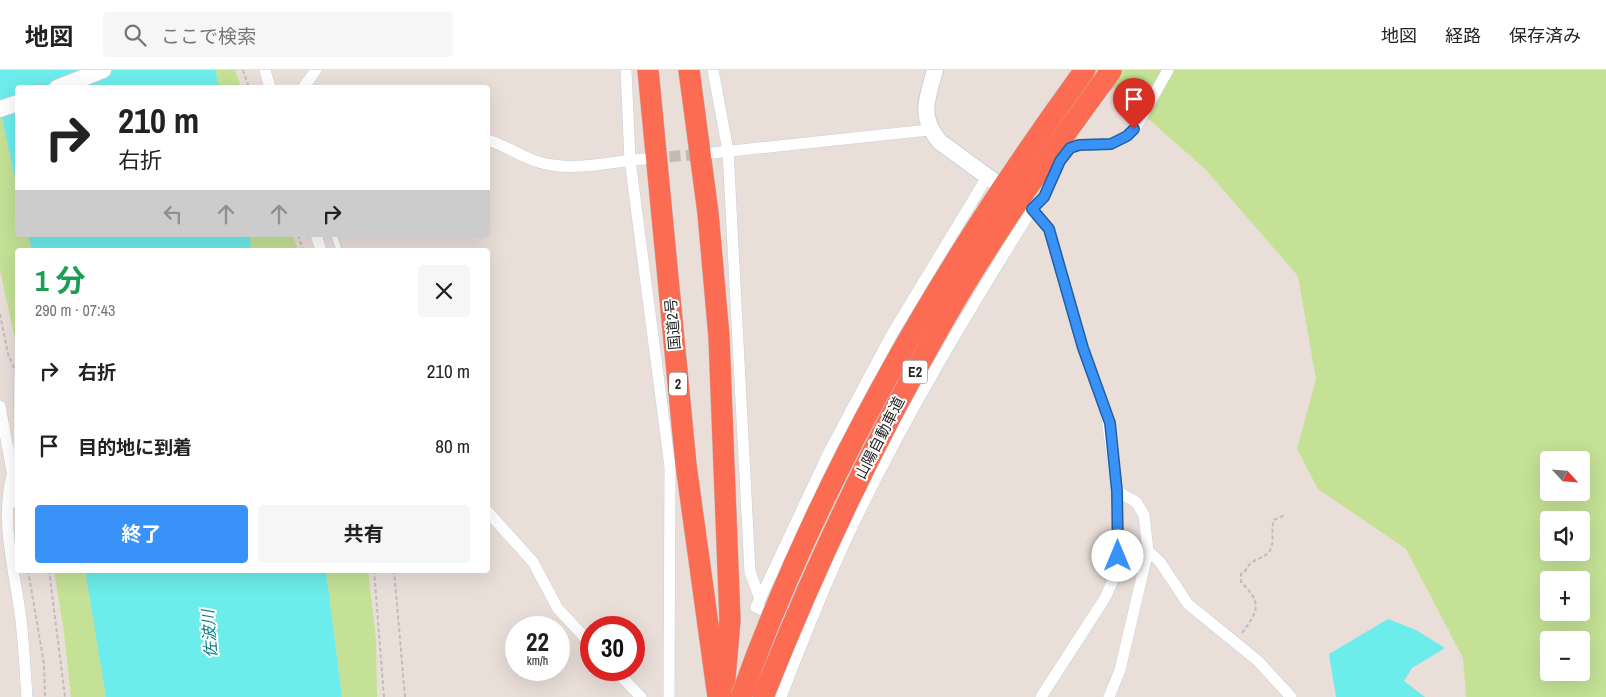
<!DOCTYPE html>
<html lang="ja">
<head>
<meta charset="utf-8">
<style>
  :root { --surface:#fff; --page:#f6f6f6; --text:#222; --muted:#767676; --line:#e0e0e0; --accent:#3992f7 }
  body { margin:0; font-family:"Archivo Narrow","Noto Sans JP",sans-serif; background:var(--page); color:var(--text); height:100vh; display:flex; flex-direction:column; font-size:19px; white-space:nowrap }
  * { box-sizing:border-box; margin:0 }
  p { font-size:16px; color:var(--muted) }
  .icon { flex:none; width:28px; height:28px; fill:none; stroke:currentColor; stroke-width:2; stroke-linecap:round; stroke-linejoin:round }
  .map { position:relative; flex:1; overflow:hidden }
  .drawer { position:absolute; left:15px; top:178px; width:475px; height:325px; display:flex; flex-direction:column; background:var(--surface); border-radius:5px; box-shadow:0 5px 20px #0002 }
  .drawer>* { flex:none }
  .guide { position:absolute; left:15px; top:15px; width:475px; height:152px; border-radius:5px; box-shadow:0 5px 20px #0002; background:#fff; color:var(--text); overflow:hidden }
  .needle { width:32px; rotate:116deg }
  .tools { position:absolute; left:1540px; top:381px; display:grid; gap:10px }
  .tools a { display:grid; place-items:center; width:50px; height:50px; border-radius:5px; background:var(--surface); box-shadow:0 5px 20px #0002; font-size:25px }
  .speed { position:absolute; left:505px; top:546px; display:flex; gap:10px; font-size:25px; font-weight:700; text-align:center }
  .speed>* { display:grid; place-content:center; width:65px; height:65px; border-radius:50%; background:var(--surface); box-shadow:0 5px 20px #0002; line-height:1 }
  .speed small { font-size:12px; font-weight:400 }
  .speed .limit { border:8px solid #d22; background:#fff; color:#111 }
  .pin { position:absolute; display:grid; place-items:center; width:42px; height:42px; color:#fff; margin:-51px -21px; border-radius:50% 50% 50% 0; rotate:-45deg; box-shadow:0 0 5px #0007 }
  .pin .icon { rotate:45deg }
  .me { position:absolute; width:55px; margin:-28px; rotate:0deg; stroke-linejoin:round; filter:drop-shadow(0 0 4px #0008) }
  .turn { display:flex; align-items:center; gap:18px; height:105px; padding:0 20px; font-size:22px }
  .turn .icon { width:65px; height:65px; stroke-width:2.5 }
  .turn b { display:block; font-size:35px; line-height:42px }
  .lanes { display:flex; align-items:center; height:48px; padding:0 20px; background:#0003; justify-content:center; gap:25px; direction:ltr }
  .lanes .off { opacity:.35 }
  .round { display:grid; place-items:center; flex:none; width:52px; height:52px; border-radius:5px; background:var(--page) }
  .summary { display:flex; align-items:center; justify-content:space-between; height:85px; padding:0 20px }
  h1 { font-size:30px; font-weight:700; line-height:38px; color:#1e9e55 }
  .cta { display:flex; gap:10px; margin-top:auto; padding:10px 20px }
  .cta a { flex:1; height:58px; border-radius:5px; background:var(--accent); color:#fff; font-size:20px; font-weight:700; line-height:58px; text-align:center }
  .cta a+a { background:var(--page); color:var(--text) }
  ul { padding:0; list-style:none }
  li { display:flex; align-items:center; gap:15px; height:75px; padding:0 20px }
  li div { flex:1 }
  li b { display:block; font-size:19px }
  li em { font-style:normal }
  header { display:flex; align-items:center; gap:30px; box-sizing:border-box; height:70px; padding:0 25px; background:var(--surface); border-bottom:1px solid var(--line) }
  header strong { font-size:24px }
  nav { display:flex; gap:28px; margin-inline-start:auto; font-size:18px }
  .search { width:350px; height:45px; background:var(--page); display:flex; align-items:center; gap:12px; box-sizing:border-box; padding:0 18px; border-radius:5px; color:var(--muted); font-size:19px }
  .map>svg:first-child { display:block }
</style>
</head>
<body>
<header>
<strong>地図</strong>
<div class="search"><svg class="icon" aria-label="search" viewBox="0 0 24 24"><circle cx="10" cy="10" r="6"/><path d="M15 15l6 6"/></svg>ここで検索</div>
<nav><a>地図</a><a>経路</a><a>保存済み</a></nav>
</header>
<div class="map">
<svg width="1606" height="627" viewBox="0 0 1606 627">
  <rect width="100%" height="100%" fill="#eaded9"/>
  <!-- green -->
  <g fill="#c4e195" fill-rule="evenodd">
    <path d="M215 0H235L241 17H219Z"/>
    <path d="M1093 0H1606V627H1466L1463 588 1406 479 1318 419 1297 379 1316 309 1298 206 1205 99ZM1549 390H1581V422H1549ZM1549 450H1581V482H1549ZM1549 510H1581V542H1549ZM1549 570H1581V602H1549Z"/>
    <path d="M0 39 17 117 18 165H28L32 180H18L16 274 0 200Z"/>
    <path d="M249 165H293L298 180H252Z"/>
    <path d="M54 500H85L106 627H71L64 562Z"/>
    <path d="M326 500H368L376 569 377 627H342Z"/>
  </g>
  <!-- water -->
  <g fill="#6cecea">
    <path d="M0 0H215L219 17 18 18 17 117 0 39Z"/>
    <path d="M28 165H249L252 180H32Z"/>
    <path d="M85 500H326L342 627H106Z"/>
    <path d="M1388 549 1416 560 1445 578 1412 598 1404 611 1425 627H1336L1329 584Z"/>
  </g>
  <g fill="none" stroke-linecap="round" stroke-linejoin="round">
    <!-- street-tunnel -->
    <path stroke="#c3b9b5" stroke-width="11" stroke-dasharray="11 5.5" stroke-linecap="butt" d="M653 88 704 84"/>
    <!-- lane casing -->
    <g stroke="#c7d0da" stroke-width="7">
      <g id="lane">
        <path d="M334 165 339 180"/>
        <path d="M16 401 17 306"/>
      </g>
    </g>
    <!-- street casing -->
    <g stroke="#c7d0da" stroke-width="12">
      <g id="street">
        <path d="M265 0 270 18"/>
        <path d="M626 0 630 90 670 397 669 627"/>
        <path d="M713 0 728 81 750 502 760 529"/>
        <path d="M303 18 316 0"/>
        <path d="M488 70C510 77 528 92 552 95 582 100 614 91 644 89"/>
        <path d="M712 83 929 60"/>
        <path d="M1032 139 1049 159 1083 278 1106 341 1117 421 1118 486 1114 508 1105 528 1041 627"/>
        <path d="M316 165 321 180"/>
        <path d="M0 336 18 434"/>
        <path d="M12 405C0 453 15 502 21 550 24 576 25 601 27 627"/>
        <path d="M488 442 533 492 558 539 591 574"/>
        <path d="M1148 481 1160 492 1188 534 1258 591 1291 627"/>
        <path d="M797 556 756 537 760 529 829 382 892 264 987 107"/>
        <path d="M615 600 641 627"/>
        <path d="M781 627C803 570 825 514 851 459 904 348 967 243 1032 139L1044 127 1060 91 1070 78 1079 75 1111 74 1127 66 1135 59 1168 0"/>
        <path d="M1109 627 1120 600 1148 481 1144 445 1136 432 1117 421"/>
      </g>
    </g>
    <!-- secondary casing -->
    <g stroke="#c7d0da" stroke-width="18">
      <g id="secondary">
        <path d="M935 0C927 30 918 46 940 72L1032 139"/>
        <path d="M57 18 103 0"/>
        <path d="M0 39 18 33"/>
      </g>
    </g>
    <!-- highway casing -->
    <g stroke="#bebebe" stroke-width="22">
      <g id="highway">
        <path d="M648 0 686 395 718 627"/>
        <path d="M689 0 708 143 719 267 730 550 724 620"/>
      </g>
    </g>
    <!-- path -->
    <g stroke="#bebebe" stroke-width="2" stroke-dasharray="4 2.5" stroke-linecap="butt">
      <path d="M243 0 249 18"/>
      <path d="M32 18 43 13"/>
      <path d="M298 165 303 180"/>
      <path d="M0 244 8 284 14 298"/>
      <path d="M28 500 44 594 45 627"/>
      <path d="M49 500 65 627"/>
      <path d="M374 500 384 627"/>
      <path d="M394 500 405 627"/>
      <path d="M1242 563C1259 540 1262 533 1241 512V504C1247 501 1246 497 1251 493 1256 489 1263 488 1268 483 1276 475 1270 460 1274 450L1285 445"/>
    </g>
    <!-- lane -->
    <use href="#lane" stroke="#fff" stroke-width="5.5"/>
    <!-- street -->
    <use href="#street" stroke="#fff" stroke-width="11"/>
    <!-- secondary -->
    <use href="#secondary" stroke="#fff" stroke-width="16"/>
    <!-- highway -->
    <use href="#highway" stroke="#fc6c52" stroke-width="21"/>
    <!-- highway-bridge casing -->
    <g stroke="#bebebe" stroke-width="22" stroke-linecap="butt">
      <g id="highway-bridge">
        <path d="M741 627C822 401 944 193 1085 0"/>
        <path d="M763 627C813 501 870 379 937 262 988 171 1049 85 1111 1"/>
      </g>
    </g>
    <!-- highway-bridge -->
    <use href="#highway-bridge" stroke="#fc6c52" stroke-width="21"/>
  </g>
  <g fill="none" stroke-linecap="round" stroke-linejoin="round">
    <!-- route casing -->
    <g stroke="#255fa1" stroke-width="12">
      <path id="route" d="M1118 486 1117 421 1110 353 1083 278 1049 159 1032 139 1044 127 1060 91 1070 78 1079 75 1111 74 1127 66 1134 59"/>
    </g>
    <!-- route -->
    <use href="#route" stroke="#3992f7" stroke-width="9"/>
  </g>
  <g text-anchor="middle" stroke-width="4" stroke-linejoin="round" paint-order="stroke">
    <!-- shield labels -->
    <g fill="#fff" stroke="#686868" stroke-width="1">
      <rect x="902.5" y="290.5" width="25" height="23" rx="4"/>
      <rect x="669" y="302.5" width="18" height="23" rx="4"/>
    </g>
    <g font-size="14" font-weight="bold" fill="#272727">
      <text x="915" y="307">E2</text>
      <text x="678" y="319">2</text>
    </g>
    <!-- street labels -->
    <g font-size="15" fill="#272727" stroke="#fff">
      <text transform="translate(673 254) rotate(-95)" y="5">国道2号</text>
      <text transform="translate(880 368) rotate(-63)" y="5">山陽自動車道</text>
    </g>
    <!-- water labels -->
    <g font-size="16" font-style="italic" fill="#0f8087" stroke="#fff">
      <text transform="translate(209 564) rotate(-94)" y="6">佐波川</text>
    </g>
  </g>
</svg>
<div class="tools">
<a><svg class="needle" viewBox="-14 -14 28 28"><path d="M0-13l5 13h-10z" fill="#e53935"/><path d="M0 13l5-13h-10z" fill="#767676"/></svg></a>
<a><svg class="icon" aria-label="sound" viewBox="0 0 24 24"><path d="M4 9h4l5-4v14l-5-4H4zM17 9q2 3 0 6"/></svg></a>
<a>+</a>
<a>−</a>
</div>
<div class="speed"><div>22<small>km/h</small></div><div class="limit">30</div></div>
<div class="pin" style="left:1134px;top:59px;background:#d93025"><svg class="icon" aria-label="arrive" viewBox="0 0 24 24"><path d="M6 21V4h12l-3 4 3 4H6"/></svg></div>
<svg class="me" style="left:1118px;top:486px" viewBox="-20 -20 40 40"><circle r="19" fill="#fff"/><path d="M0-13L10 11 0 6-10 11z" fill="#3992f7"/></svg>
<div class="guide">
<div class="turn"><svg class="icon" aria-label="right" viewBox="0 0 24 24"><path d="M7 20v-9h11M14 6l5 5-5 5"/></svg><div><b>210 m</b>右折</div></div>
<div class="lanes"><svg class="icon off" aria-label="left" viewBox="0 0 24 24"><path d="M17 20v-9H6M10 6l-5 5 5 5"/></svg><svg class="icon off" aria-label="ahead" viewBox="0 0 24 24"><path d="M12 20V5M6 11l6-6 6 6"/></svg><svg class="icon off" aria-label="ahead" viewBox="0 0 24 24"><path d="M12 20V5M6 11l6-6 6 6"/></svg><svg class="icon" aria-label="right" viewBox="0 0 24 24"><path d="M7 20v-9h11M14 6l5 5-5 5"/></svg></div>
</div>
<section class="drawer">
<div class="summary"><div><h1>1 分</h1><p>290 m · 07:43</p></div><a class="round"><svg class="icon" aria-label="close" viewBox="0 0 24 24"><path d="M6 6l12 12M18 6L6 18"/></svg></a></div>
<ul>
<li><svg class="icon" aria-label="right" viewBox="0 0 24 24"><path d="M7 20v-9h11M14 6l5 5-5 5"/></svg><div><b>右折</b></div><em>210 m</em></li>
<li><svg class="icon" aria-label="arrive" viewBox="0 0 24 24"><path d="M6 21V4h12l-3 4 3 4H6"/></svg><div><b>目的地に到着</b></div><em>80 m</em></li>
</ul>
<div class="cta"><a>終了</a><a>共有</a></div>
</section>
</div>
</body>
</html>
